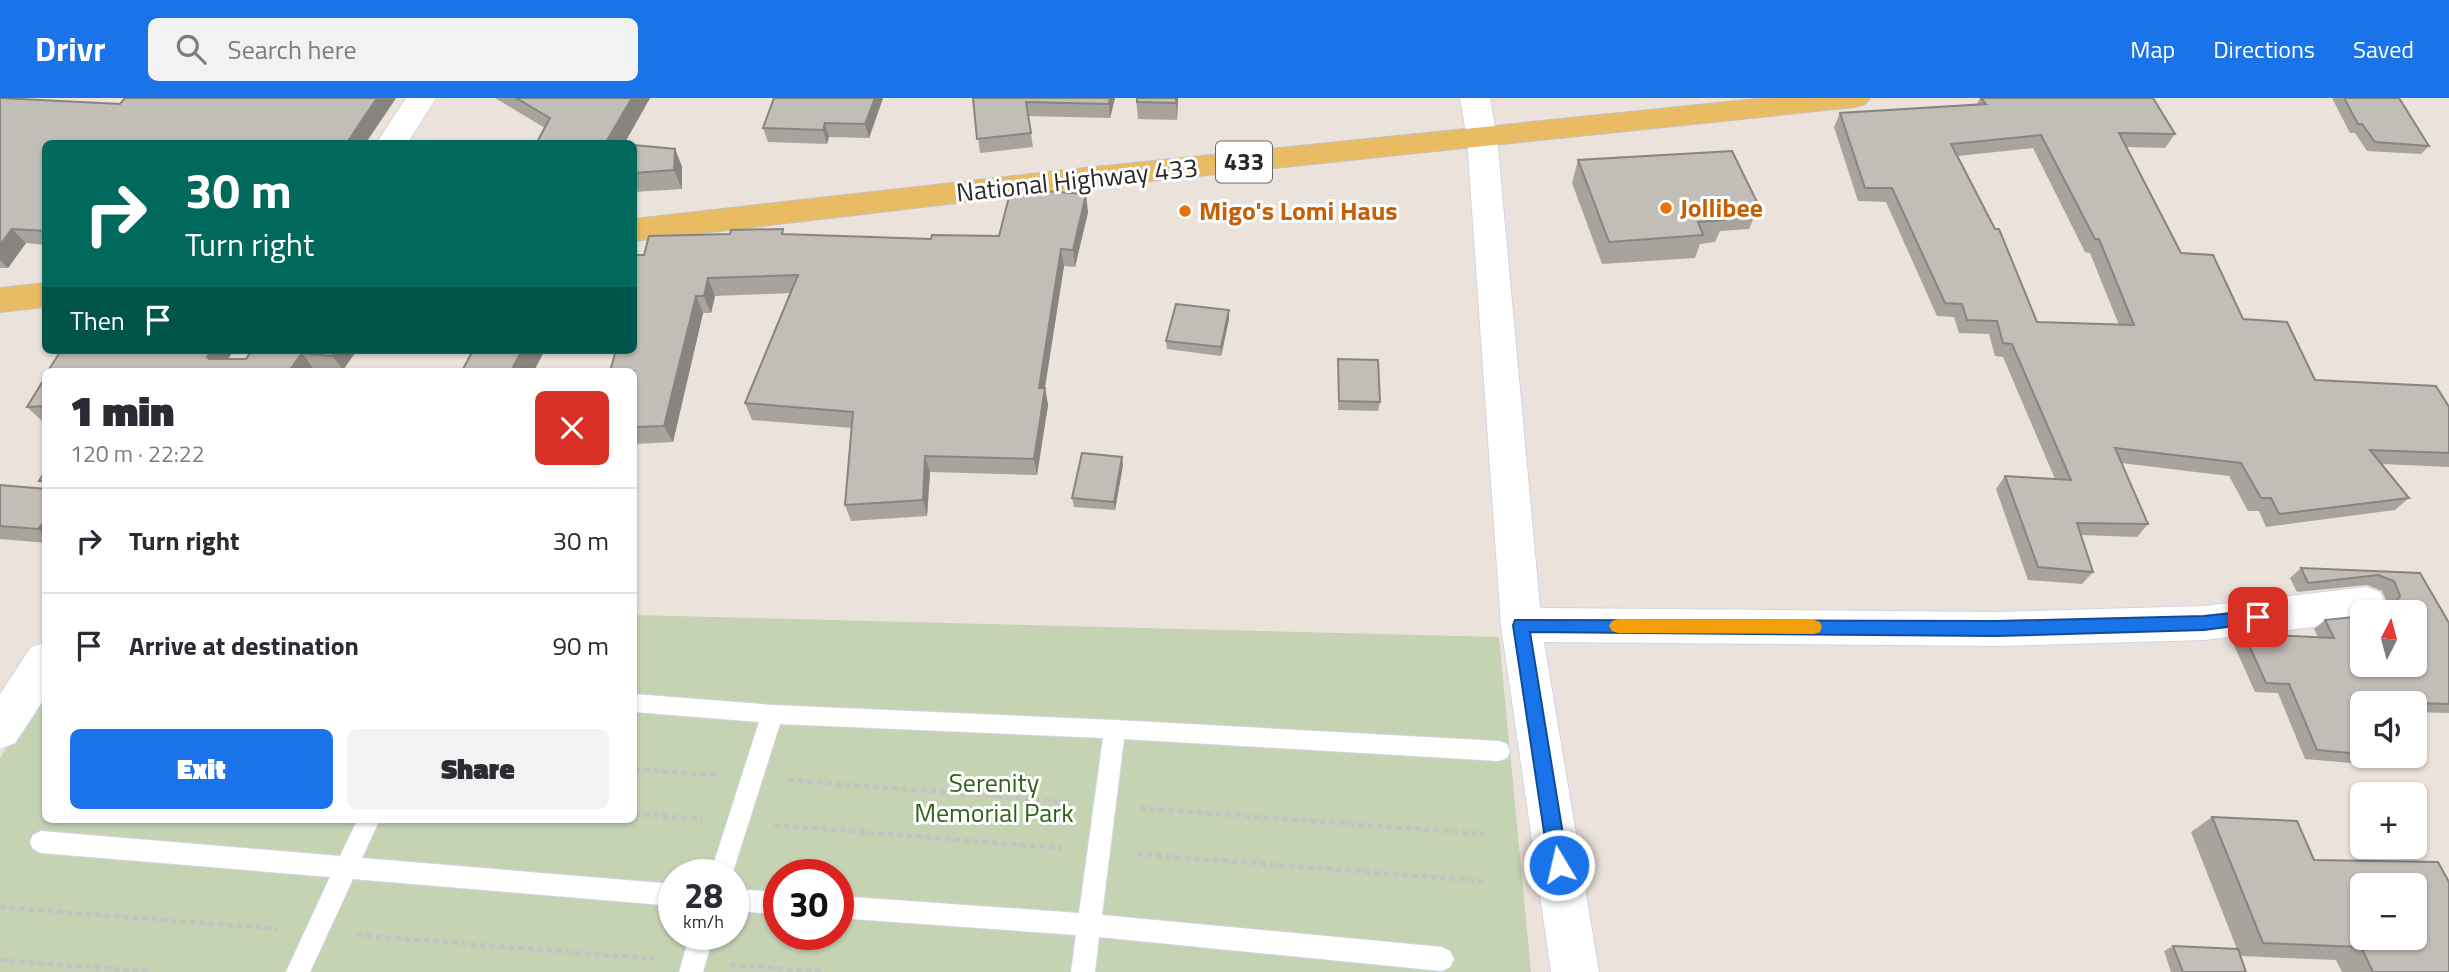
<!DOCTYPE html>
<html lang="en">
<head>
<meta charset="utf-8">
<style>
  :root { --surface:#fff; --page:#f2f2f3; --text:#2b2b33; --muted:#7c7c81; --line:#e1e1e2; --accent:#1a73e8 }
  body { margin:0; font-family:"Titillium Web",sans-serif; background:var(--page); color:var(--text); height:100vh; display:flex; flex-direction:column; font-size:26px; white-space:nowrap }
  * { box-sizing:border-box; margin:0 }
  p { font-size:23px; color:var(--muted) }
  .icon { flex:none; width:38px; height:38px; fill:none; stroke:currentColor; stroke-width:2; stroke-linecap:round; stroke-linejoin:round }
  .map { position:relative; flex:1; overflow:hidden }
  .sheet { position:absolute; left:42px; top:270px; width:595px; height:455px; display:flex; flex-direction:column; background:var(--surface); border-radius:10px; box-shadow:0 2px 5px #0004 }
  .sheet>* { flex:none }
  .guide { position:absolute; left:42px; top:42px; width:595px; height:214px; border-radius:10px; box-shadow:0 2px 5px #0004; background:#00695c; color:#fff; overflow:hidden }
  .needle { width:46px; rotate:6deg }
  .fabs { position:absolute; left:2350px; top:502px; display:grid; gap:14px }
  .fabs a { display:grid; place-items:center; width:77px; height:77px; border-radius:10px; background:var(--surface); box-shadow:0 2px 5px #0004; font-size:35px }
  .speed { position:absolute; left:658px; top:761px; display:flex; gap:14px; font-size:35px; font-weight:700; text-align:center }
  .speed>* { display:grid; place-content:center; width:91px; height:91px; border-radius:50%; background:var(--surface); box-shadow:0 2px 5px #0004; line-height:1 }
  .speed small { font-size:18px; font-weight:400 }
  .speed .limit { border:10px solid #d22; background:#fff; color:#111 }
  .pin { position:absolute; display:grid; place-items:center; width:60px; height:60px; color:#fff; margin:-30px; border-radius:14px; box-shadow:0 4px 10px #0006 }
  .me { position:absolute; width:77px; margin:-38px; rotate:351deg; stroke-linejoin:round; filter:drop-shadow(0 0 5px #0008) }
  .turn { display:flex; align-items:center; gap:24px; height:147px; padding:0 28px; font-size:32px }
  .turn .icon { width:91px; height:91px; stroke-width:2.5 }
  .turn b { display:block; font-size:49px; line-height:60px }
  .then { display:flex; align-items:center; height:66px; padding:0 28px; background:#0003; gap:14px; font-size:26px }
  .round { display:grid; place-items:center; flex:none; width:74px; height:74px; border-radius:10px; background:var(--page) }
  .head { display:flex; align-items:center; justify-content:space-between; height:119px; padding:0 28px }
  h1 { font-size:42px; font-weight:800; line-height:52px }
  .button { display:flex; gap:14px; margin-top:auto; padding:14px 28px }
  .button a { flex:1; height:80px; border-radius:10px; background:var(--accent); color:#fff; font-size:28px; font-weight:800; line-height:80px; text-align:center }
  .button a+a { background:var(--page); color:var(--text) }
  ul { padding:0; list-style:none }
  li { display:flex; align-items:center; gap:21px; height:105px; padding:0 28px; border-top:2px solid var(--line) }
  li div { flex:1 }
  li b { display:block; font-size:26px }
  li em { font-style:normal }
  header { display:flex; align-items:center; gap:42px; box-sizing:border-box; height:98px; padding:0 35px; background:var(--accent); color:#fff }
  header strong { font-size:33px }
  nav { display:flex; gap:38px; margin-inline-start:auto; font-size:24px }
  .search { width:490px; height:63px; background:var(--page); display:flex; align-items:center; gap:18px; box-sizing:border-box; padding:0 24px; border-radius:10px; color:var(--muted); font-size:26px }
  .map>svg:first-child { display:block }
</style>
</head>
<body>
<header>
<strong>Drivr</strong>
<div class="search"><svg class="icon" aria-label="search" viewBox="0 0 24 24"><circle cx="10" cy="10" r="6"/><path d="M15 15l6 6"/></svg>Search here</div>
<nav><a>Map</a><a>Directions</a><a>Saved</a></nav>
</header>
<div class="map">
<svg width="2449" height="874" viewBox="0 0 2449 874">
  <rect width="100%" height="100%" fill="#eae2db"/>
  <!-- cemetery -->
  <path fill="#c6d3b3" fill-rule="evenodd" d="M634 517 1499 539 1531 874H0V660L45 590 46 721H634ZM674 777H733V836H674ZM779 777H838V836H779Z"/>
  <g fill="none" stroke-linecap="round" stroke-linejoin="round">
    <!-- lane casing -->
    <g stroke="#d0d5e1" stroke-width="2">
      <g id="lane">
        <path d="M634 596 772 607 1115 622 1499 643 1507 646 1510 653 1507 660 1499 663 1124 641 1102 817 1442 849 1450 853 1454 861 1450 869 1442 873 1099 839 1095 874H1071L1076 837 838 820V798L1079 815 1103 640 780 626 732 777H710L759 624 634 614Z"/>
        <path d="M358 721H380L362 760 674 786V808L353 781 310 874H286L330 779 41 755 33 751 30 744 33 737 41 733 340 758Z"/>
        <path d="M733 791 779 794V816L733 813Z"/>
        <path d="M690 836H714L703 874H679Z"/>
      </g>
    </g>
    <!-- street casing -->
    <g stroke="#d0d5e1" stroke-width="2">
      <g id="street">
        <path d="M406 0H436L407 46H376Z"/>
        <path d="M1460 0H1490L1497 40 1540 510 1996 514 2204 508 2366 489 2380 494 2386 506 2382 514H2362V523L2204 542 1996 548 1544 544 1599 874H1551L1501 527 1467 40Z"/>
        <path d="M46 544V598L15 645 0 651V596L31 549Z"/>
      </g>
    </g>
    <!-- primary casing -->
    <g stroke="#c3c3c3" stroke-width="2">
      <g id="primary">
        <path d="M1766 0H1870L1865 6 1855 9 1075 91 634 143V121L1075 71Z"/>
        <path d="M46 185V209L0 214V190Z"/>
      </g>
    </g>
    <!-- path -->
    <g stroke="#c3c3c3" stroke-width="4.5" stroke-dasharray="6 3.5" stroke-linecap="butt">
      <path d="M634 671 716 677"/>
      <path d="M788 682 1069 704"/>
      <path d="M1140 710 1484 736"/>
      <path d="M634 716 702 721"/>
      <path d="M774 727 1062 750"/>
      <path d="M1137 756 1483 783"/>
      <path d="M0 809 278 831"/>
      <path d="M357 837 655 861"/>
      <path d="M0 862 150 874"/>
      <path d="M730 867 826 874"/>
    </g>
    <!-- lane -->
    <use href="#lane" fill="#fff" fill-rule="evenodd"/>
    <!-- street -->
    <use href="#street" fill="#fff" fill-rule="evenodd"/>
    <!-- primary -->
    <use href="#primary" fill="#e9bb62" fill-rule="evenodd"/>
  </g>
  <!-- wall -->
  <g fill="#a8a39d" fill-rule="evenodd">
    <path d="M0 0 120 6 125 0H396L365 46H46V147L26 145 8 170H0Z"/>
    <path d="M495 0H650L624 46 545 30Z"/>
    <path d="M774 0H883L869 40 829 39 827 46 768 44 763 30Z"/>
    <path d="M973 0H1115L1110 20 1028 18 1033 49 980 55Z"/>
    <path d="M1136 0H1178L1177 22 1138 21Z"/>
    <path d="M1980 0H2153L2175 36 2165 50 2127 49 2181 155 2243 221 2315 282 2449 309V369L2382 366 2409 400 2395 412 2266 429 2259 413H2248L2229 378 2121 365 2148 426 2137 439 2081 437 2093 474 2082 486 2028 482 1996 391 2005 378 2055 381 2003 259 1995 258 1989 236 1959 235 1954 219 1937 218 1886 104 1858 103 1834 29 1840 15 1977 6ZM2033 50 2085 154 2090 155 2119 227 2037 224 1958 58Z"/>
    <path d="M2332 0H2399L2429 48 2421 56 2367 53 2355 35H2350Z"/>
    <path d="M634 47 675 51 682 69V91L634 94Z"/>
    <path d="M1578 62 1759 108 1749 131 1720 133 1715 144 1700 146 1695 160 1602 166 1572 85Z"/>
    <path d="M1088 114 1075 169 1064 168 1045 290 1048 307 1037 377 930 374 927 418 851 423 845 407 852 330 752 322 745 305 791 195 715 198 711 215H703L673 344 634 346V273L644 157 785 136 931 141 999 138Z"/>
    <path d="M1229 221 1221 258 1167 251 1166 243Z"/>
    <path d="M252 252H357L343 272 313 270 311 273H48L66 254 246 261Z"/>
    <path d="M1338 261 1380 304 1378 313 1338 312Z"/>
    <path d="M46 278V323H42L27 309Z"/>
    <path d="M1123 367 1115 412 1074 409 1072 400Z"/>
    <path d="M0 387 46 391V445L0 441Z"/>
    <path d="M2301 470 2420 475 2449 525V615L2415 614V606H2362V612H2355L2362 630V658H2373L2362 666 2305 661 2278 595 2255 594 2233 545 2244 536 2318 539 2314 531 2325 522 2415 514H2367L2376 507H2388L2382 493 2367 487 2297 494 2290 480Z"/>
    <path d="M2212 719 2314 762 2449 874H2342L2336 862 2240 858 2246 874H2171L2164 853 2173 848 2237 851 2191 734Z"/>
  </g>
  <!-- shaded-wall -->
  <g fill="#888480">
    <path d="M377 0H396L365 46H346Z"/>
    <path d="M632 0H650L624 46 606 44Z"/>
    <path d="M875 0H883L869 40 865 26Z"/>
    <path d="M1110 0H1115L1110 20 1109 6Z"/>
    <path d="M1176 0H1178L1177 22 1176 5Z"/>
    <path d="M825 25 829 39 827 46 823 32Z"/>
    <path d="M675 51 682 69V91L674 72Z"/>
    <path d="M1086 96 1088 114 1075 169 1073 152Z"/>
    <path d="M12 131 26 145 8 170 0 162V147Z"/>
    <path d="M1061 151 1064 168 1042 307 1039 290Z"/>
    <path d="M708 180 715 198 711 215 704 198Z"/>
    <path d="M696 198 703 215 673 344 664 328Z"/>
    <path d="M1229 212V221L1221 258V249Z"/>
    <path d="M212 252H234L220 273 207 259Z"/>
    <path d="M336 252H357L343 272 332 258Z"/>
    <path d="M522 252H545L534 273H511Z"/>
    <path d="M302 255 313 270 311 273H289Z"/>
    <path d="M1045 290 1048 307 1037 377 1034 361Z"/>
    <path d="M925 358 930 374 927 418 923 402Z"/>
    <path d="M1122 359 1123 367 1115 412 1114 404Z"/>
    <path d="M46 422V437L38 431Z"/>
  </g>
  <!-- building -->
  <g fill="#c3bdb7" stroke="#888480" stroke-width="2" fill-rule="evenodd">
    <path d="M0 0 120 6 125 0H377L346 46H46V133L12 131 0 147Z"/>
    <path d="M516 0H632L606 44 622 46H536L550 20Z"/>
    <path d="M774 0H875L865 26 825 25 823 32 763 30Z"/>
    <path d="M973 0H1110L1109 6 1026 4 1031 35 977 41Z"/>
    <path d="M1137 0H1176V5L1137 4Z"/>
    <path d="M1981 0H2153L2175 36 2119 35 2181 155 2213 157 2243 221 2287 224 2315 282 2436 288 2449 309V355L2370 352 2409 400 2279 416 2271 400H2261L2241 365 2115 350 2148 426 2077 425 2093 474 2038 469 2005 378 2071 382 2012 246 2003 245 1997 223 1967 222 1962 206 1945 205 1892 90H1865L1840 15 1986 6ZM2041 37 2095 141H2099L2134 227 2037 224 1999 131H1995L1951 46Z"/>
    <path d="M2344 0H2399L2429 48 2375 44 2362 26H2358Z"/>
    <path d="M634 47 675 51 674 72 634 75Z"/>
    <path d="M1732 53 1759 108 1719 111 1724 122 1698 124 1703 137 1609 144 1578 62Z"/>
    <path d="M1011 91 1086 96 1073 152 1061 151 1039 290H1045L1034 361 925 358 923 402 845 407 853 314 745 305 798 177 708 180 704 198H696L664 328 634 329V273H610L616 252H634V157H644L649 138 730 136 731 132 783 131 782 136 931 141 932 137 999 138Z"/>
    <path d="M1176 206 1229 212 1221 249 1166 243Z"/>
    <path d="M67 252H212L207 259 209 261H246L252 252H336L332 258 302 255 289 273H48L60 254H66Z"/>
    <path d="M473 252H522L511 273H462Z"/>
    <path d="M1338 261 1378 262 1380 304 1339 303Z"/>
    <path d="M46 278V308L27 309Z"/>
    <path d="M1082 355 1122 359 1114 404 1072 400Z"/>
    <path d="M46 372V383H39Z"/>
    <path d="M0 387 46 391V422L38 431 0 428Z"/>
    <path d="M2301 470 2420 475 2449 525V606L2351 603 2362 630V656L2317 652 2289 586 2266 585 2244 536 2334 540 2325 522 2362 518V567H2415V514H2374L2376 507H2394L2400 498 2394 483 2378 477 2308 485Z"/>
    <path d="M2212 719 2297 723 2314 762 2438 764 2449 784V874H2373L2361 849 2263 845ZM2362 788H2415V840H2362Z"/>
    <path d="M2173 848 2238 851 2246 874H2183Z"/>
  </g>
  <!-- route -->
  <path fill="#1a73e8" stroke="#114b97" stroke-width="2" d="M2258 512 2264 514 2266 519 2264 524 2204 532 1996 538 1530 534 1568 767 1565 773 1559 776 1552 773 1549 767 1513 527 1515 522 1996 523 2204 518Z"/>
  <!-- slow -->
  <path fill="#f59e0b" d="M1618 521 1814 522 1820 524 1822 529 1820 534 1814 536 1618 535 1612 533 1609 528 1612 523Z"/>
  <!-- markers -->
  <g fill="#e8710a" stroke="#fff" stroke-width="2.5">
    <circle cx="1666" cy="110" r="7"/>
    <circle cx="1185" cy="113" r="7"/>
  </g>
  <g text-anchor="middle" stroke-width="6" stroke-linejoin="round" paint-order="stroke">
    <!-- shield labels -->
    <rect fill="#fff" stroke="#696969" stroke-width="2" x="1216" y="43.5" width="56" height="41" rx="5"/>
    <g font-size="24" font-weight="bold" fill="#292929">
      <text x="1244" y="72">433</text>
    </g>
    <!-- street labels -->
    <g font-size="26" fill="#292929" stroke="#fff">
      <text transform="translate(1077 82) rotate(-6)" y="9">National Highway 433</text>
    </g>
    <!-- food labels -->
    <g font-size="26" font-weight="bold" fill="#c56008" stroke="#fff" text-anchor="start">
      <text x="1680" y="119">Jollibee</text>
      <text x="1199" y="122">Migo's Lomi Haus</text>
    </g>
    <!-- park labels -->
    <g font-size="26" fill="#32611d" stroke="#fff">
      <text x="994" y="694">Serenity<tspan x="994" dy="30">Memorial Park</tspan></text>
    </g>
  </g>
</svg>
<div class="fabs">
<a><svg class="needle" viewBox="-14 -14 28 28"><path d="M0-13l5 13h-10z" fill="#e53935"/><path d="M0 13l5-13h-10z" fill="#7c7c81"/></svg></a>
<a><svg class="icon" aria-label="sound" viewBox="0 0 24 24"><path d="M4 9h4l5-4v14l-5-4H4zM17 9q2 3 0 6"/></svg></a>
<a>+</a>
<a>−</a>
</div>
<div class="speed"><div>28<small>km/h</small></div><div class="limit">30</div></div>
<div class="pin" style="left:2258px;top:519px;background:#d93025"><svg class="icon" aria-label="arrive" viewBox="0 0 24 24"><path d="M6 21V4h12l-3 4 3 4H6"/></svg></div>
<svg class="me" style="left:1559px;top:767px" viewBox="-20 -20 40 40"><circle r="17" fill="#1a73e8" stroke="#fff" stroke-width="3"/><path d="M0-11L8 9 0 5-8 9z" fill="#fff"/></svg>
<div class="guide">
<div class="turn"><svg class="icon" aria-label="right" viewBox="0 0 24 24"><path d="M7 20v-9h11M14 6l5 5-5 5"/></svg><div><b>30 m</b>Turn right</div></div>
<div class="then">Then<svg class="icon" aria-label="arrive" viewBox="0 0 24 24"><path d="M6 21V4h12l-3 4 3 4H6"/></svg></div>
</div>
<section class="sheet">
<div class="head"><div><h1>1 min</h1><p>120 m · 22:22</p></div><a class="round" style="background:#d93025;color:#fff"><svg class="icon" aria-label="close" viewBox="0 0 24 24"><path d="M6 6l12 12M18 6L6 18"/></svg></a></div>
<ul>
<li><svg class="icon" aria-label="right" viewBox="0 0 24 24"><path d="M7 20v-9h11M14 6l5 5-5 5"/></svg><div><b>Turn right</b></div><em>30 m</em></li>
<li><svg class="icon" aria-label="arrive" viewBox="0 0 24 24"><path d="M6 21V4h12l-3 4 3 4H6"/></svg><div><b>Arrive at destination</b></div><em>90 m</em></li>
</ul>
<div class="button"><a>Exit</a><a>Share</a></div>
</section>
</div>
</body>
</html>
